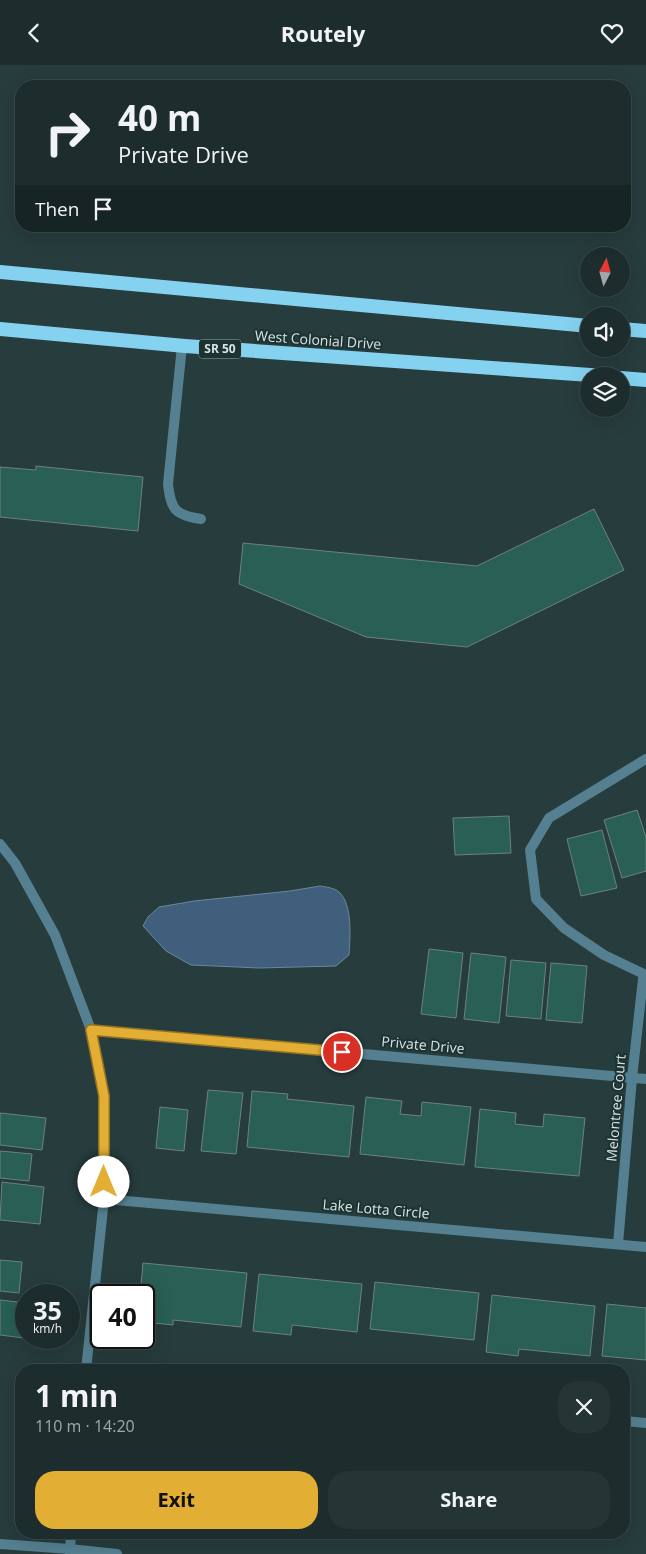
<!DOCTYPE html>
<html lang="en">
<head>
<meta charset="utf-8">
<style>
  :root { --surface:#1d2d2e; --page:#253536; --text:#f1f3f6; --muted:#a0a8aa; --line:#3b494a; --accent:#e2af34 }
  body { margin:0; font-family:"Open Sans",sans-serif; background:var(--page); color:var(--text); height:100vh; display:flex; flex-direction:column; font-size:19px; white-space:nowrap }
  * { box-sizing:border-box; margin:0 }
  p { font-size:16px; color:var(--muted) }
  .icon { flex:none; width:28px; height:28px; fill:none; stroke:currentColor; stroke-width:2; stroke-linecap:round; stroke-linejoin:round }
  .map { position:relative; flex:1; overflow:hidden }
  .sheet { position:absolute; left:15px; top:1299px; width:615px; height:175px; display:flex; flex-direction:column; background:var(--surface); border-radius:20px; box-shadow:0 5px 20px #0002,0 0 0 1px var(--line) }
  .sheet>* { flex:none }
  .hud { position:absolute; left:15px; top:15px; width:616px; height:152px; border-radius:20px; box-shadow:0 5px 20px #0002,0 0 0 1px var(--line); background:#1d2d2e; color:var(--text); overflow:hidden }
  .needle { width:32px; rotate:6deg }
  .controls { position:absolute; left:580px; top:182px; display:grid; gap:10px }
  .controls a { display:grid; place-items:center; width:50px; height:50px; border-radius:50%; background:var(--surface); box-shadow:0 5px 20px #0002,0 0 0 1px var(--line); font-size:25px }
  .speed { position:absolute; left:15px; top:1219px; display:flex; gap:10px; font-size:25px; font-weight:700; text-align:center }
  .speed>* { display:grid; place-content:center; width:65px; height:65px; border-radius:50%; background:var(--surface); box-shadow:0 5px 20px #0002,0 0 0 1px var(--line); line-height:1 }
  .speed small { font-size:12px; font-weight:400 }
  .speed .limit { border:2px solid #111; border-radius:8px; background:#fff; color:#111 }
  .pin { position:absolute; display:grid; place-items:center; width:42px; height:42px; color:#fff; margin:-21px; border:2px solid #fff; border-radius:50%; box-shadow:0 1px 5px #0007 }
  .me { position:absolute; width:55px; margin:-28px; rotate:0deg; stroke-linejoin:round; filter:drop-shadow(0 0 4px #0008) }
  .turn { display:flex; align-items:center; gap:18px; height:105px; padding:0 20px; font-size:22px }
  .turn .icon { width:65px; height:65px; stroke-width:2.5 }
  .turn b { display:block; font-size:35px; line-height:42px }
  .then { display:flex; align-items:center; height:48px; padding:0 20px; background:#0003; gap:10px; font-size:19px }
  .round { display:grid; place-items:center; flex:none; width:52px; height:52px; border-radius:20px; background:var(--page) }
  .summary { display:flex; align-items:center; justify-content:space-between; height:85px; padding:0 20px }
  h1 { font-size:30px; font-weight:700; line-height:38px }
  .action { display:flex; gap:10px; margin-top:auto; padding:10px 20px }
  .action a { flex:1; height:58px; border-radius:20px; background:var(--accent); color:#111; font-size:20px; font-weight:700; line-height:58px; text-align:center }
  .action a+a { background:var(--page); color:var(--text) }
  header { display:flex; justify-content:space-between; align-items:center; height:65px; padding:0 20px; background:var(--surface); font-size:22px; font-weight:700 }
  .map>svg:first-child { display:block }
</style>
</head>
<body>
<header><svg class="icon" aria-label="back" viewBox="0 0 24 24"><path d="M15 5l-7 7 7 7"/></svg>Routely<svg class="icon" aria-label="heart" viewBox="0 0 24 24"><path d="M12 20l-8-8c-3-5 5-10 8-4 3-6 11-1 8 4z"/></svg></header>
<div class="map">
<svg width="646" height="1489" viewBox="0 0 646 1489">
  <rect width="100%" height="100%" fill="#273c3d"/>
  <!-- water -->
  <path fill="#405f7d" stroke="#6d879c" d="M320 821C326 822 335 823 339 827 353 840 350 872 349 890L336 901 259 903 191 900 166 886 143 861 148 852 159 842 194 836 290 826Z"/>
  <!-- building -->
  <g fill="#295f54" stroke="#6d827d">
    <path d="M36 401 143 412 138 466 0 452V402L36 405Z"/>
    <path d="M594 444 624 505 467 582 366 572 239 519 243 478 477 501Z"/>
    <path d="M637 745 646 772V806L622 813 604 755Z"/>
    <path d="M509 751 511 788 455 790 453 753Z"/>
    <path d="M602 765 617 823 581 831 567 774Z"/>
    <path d="M429 884 463 888 456 953 421 949Z"/>
    <path d="M471 888 506 892 499 958 464 954Z"/>
    <path d="M511 895 546 898 541 954 506 951Z"/>
    <path d="M551 898 587 901 582 958 546 955Z"/>
    <path d="M208 1025 243 1028 236 1089 201 1086Z"/>
    <path d="M252 1026 288 1029 287 1034 354 1041 349 1092 247 1082Z"/>
    <path d="M366 1032 402 1036 400 1049 421 1051 422 1037 471 1042 464 1100 360 1089Z"/>
    <path d="M160 1042 188 1045 184 1086 156 1083Z"/>
    <path d="M480 1044 516 1048 515 1059 543 1062 544 1049 585 1053 579 1111 475 1102Z"/>
    <path d="M0 1048 46 1053 42 1085 0 1080Z"/>
    <path d="M0 1086 32 1089 29 1116 0 1113Z"/>
    <path d="M2 1117 44 1122 40 1159 0 1155Z"/>
    <path d="M0 1195 22 1197 19 1228 0 1226Z"/>
    <path d="M143 1198 247 1208 241 1262 173 1255V1260L144 1257V1230H140Z"/>
    <path d="M259 1209 362 1219 357 1267 292 1260 291 1270 253 1266Z"/>
    <path d="M375 1217 479 1228 474 1275 370 1264Z"/>
    <path d="M492 1230 595 1241 590 1291 519 1284 518 1291 486 1287Z"/>
    <path d="M0 1235 26 1238 24 1273 0 1270Z"/>
    <path d="M607 1239 646 1243V1295L602 1291Z"/>
  </g>
  <g fill="none" stroke-linecap="round" stroke-linejoin="round">
    <!-- service -->
    <g stroke="#558091" stroke-width="10">
      <path d="M182 281 168 419C171 445 175 450 201 454"/>
      <path d="M646 694 549 753 530 785 536 834 564 863 604 890 646 910"/>
      <path d="M91 965 646 1014"/>
      <path d="M624 1356 646 1358"/>
      <path d="M0 1479 70 1484"/>
    </g>
    <!-- minor -->
    <g stroke="#558091" stroke-width="10">
      <path d="M104 1134 646 1182"/>
      <path d="M618 1179 632 1013 643 914 646 910"/>
      <path d="M70 1484 117 1489"/>
    </g>
    <!-- tertiary -->
    <g stroke="#558091" stroke-width="10">
      <path d="M0 779 15 798 55 870 91 965 104 1031V1134L86 1305"/>
      <path d="M70 1489 71 1468"/>
    </g>
    <!-- trunk -->
    <g stroke="#84d2f0" stroke-width="14">
      <path d="M0 207 589 261"/>
      <path d="M0 264 185 281 604 311"/>
      <path d="M621 264 646 266"/>
      <path d="M621 313 646 315"/>
    </g>
  </g>
  <g fill="none" stroke-linecap="round" stroke-linejoin="round">
    <!-- route casing -->
    <g stroke="#937222" stroke-width="12">
      <path id="route" d="M104 1117V1031L91 965 342 987"/>
    </g>
    <!-- route -->
    <use href="#route" stroke="#e2af34" stroke-width="9"/>
  </g>
  <g text-anchor="middle" stroke-width="4" stroke-linejoin="round" paint-order="stroke">
    <!-- shield labels -->
    <rect fill="#1d3233" stroke="#9fafaf" stroke-width="1" x="199" y="274.5" width="42" height="19" rx="4"/>
    <g font-size="12" font-weight="bold" fill="#d7e4e4">
      <text x="220" y="288">SR 50</text>
    </g>
    <!-- street labels -->
    <g font-size="14" fill="#d7e4e4" stroke="#1d3233">
      <text transform="translate(318 275) rotate(4)" y="5">West Colonial Drive</text>
      <text transform="translate(423 980) rotate(5)" y="5">Private Drive</text>
      <text transform="translate(616 1043) rotate(-85)" y="5">Melontree Court</text>
      <text transform="translate(376 1144) rotate(5)" y="5">Lake Lotta Circle</text>
    </g>
  </g>
</svg>
<div class="controls">
<a><svg class="needle" viewBox="-14 -14 28 28"><path d="M0-13l5 13h-10z" fill="#e53935"/><path d="M0 13l5-13h-10z" fill="#a0a8aa"/></svg></a>
<a><svg class="icon" aria-label="sound" viewBox="0 0 24 24"><path d="M4 9h4l5-4v14l-5-4H4zM17 9q2 3 0 6"/></svg></a>
<a><svg class="icon" aria-label="layers" viewBox="0 0 24 24"><path d="M12 4l9 5-9 5-9-5zM3 14l9 5 9-5"/></svg></a>
</div>
<div class="speed"><div>35<small>km/h</small></div><div class="limit">40</div></div>
<div class="pin" style="left:342px;top:987px;background:#d93025"><svg class="icon" aria-label="arrive" viewBox="0 0 24 24"><path d="M6 21V4h12l-3 4 3 4H6"/></svg></div>
<svg class="me" style="left:104px;top:1117px" viewBox="-20 -20 40 40"><circle r="19" fill="#fff"/><path d="M0-13L10 11 0 6-10 11z" fill="#e2af34"/></svg>
<div class="hud">
<div class="turn"><svg class="icon" aria-label="right" viewBox="0 0 24 24"><path d="M7 20v-9h11M14 6l5 5-5 5"/></svg><div><b>40 m</b>Private Drive</div></div>
<div class="then">Then<svg class="icon" aria-label="arrive" viewBox="0 0 24 24"><path d="M6 21V4h12l-3 4 3 4H6"/></svg></div>
</div>
<section class="sheet">
<div class="summary"><div><h1>1 min</h1><p>110 m · 14:20</p></div><a class="round"><svg class="icon" aria-label="close" viewBox="0 0 24 24"><path d="M6 6l12 12M18 6L6 18"/></svg></a></div>
<div class="action"><a>Exit</a><a>Share</a></div>
</section>
</div>
</body>
</html>
